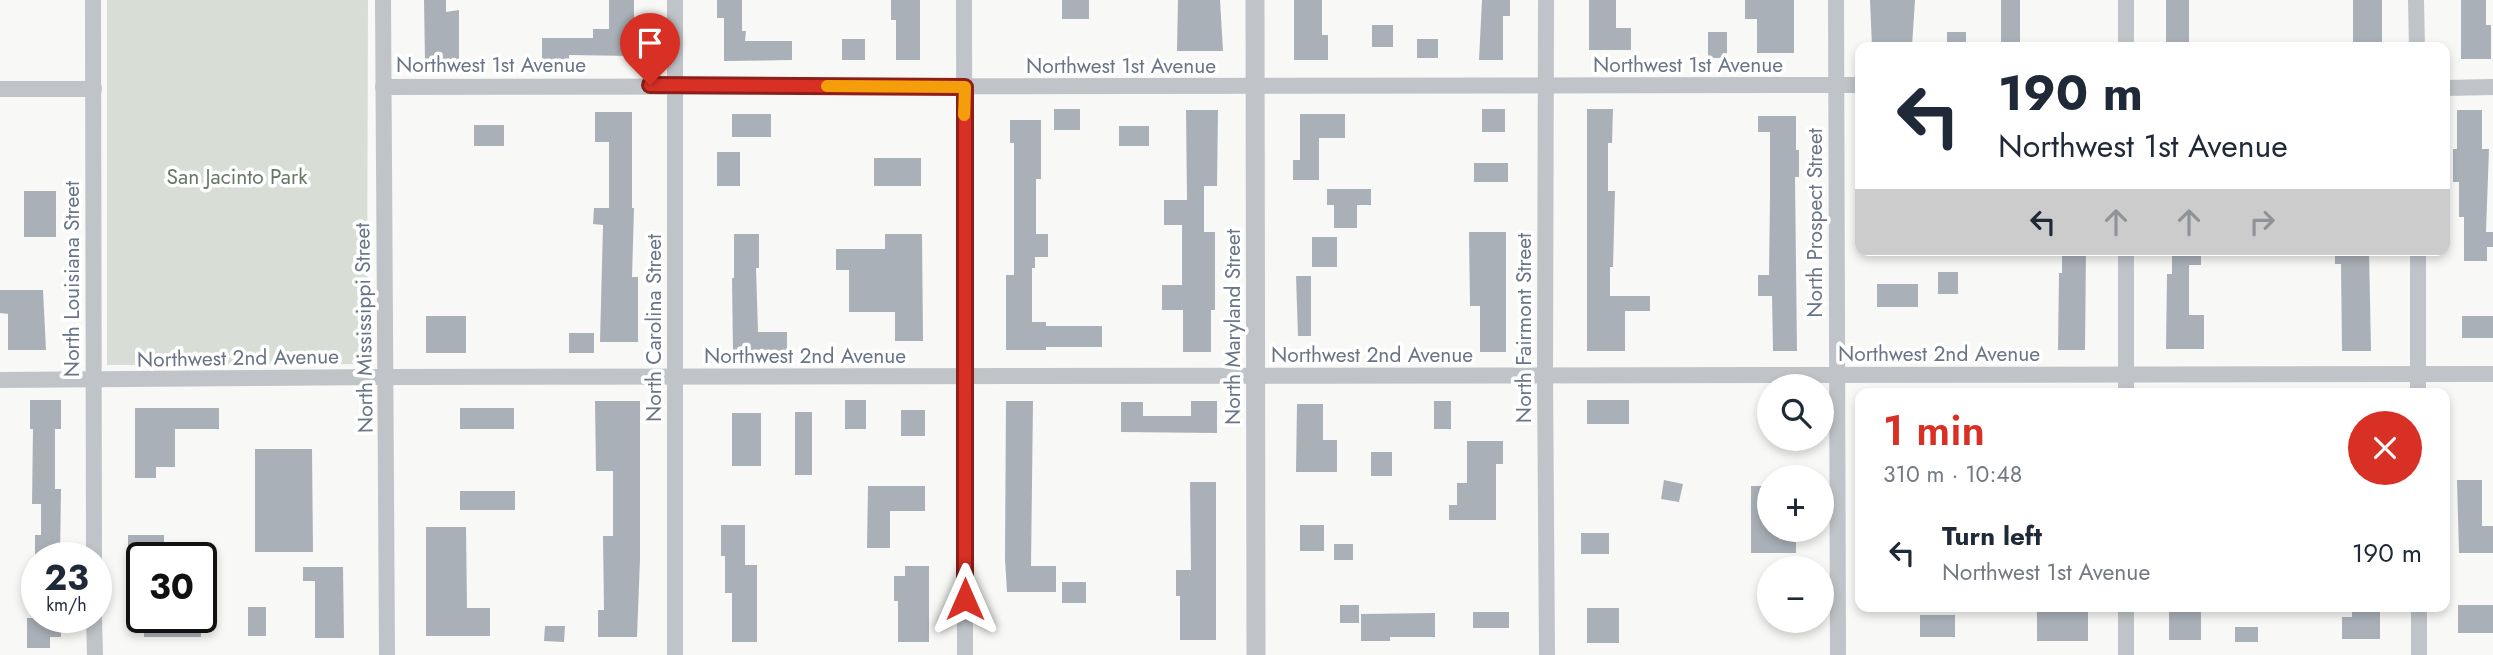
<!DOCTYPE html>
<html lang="en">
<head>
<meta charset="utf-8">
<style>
  :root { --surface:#fff; --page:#f6f6f7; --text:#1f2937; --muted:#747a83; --accent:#d93025 }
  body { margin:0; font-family:Jost,sans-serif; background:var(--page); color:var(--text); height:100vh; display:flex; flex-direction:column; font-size:26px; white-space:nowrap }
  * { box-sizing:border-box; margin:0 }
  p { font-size:23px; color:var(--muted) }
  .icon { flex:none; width:38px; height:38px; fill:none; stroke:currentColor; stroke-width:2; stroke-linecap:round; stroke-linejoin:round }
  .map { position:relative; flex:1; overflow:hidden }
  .panel { position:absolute; left:1855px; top:388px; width:595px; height:224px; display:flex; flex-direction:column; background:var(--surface); border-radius:14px; box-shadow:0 4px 10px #0003 }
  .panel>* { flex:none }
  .banner { position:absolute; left:1855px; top:42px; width:595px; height:214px; border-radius:14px; box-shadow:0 4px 10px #0003; background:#fff; color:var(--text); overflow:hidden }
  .buttons { position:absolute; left:1757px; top:374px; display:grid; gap:14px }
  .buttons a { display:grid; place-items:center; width:77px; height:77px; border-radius:50%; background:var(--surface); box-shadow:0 4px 10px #0003; font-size:35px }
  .speed { position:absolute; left:21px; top:542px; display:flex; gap:14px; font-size:35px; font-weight:700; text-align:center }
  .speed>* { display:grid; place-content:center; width:91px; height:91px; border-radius:50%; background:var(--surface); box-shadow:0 4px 10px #0003; line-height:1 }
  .speed small { font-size:18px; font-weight:400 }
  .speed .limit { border:4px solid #111; border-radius:10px; background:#fff; color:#111 }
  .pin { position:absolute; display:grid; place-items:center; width:60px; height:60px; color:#fff; margin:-72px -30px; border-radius:50% 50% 50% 0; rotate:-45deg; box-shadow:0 0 7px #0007 }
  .pin .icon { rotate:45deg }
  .me { position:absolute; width:77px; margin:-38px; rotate:0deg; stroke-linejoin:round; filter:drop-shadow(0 0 5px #0008) }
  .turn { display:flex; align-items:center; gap:24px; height:147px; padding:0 28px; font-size:32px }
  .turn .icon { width:91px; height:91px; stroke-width:2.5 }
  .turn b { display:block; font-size:49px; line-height:60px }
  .lanes { display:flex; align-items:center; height:66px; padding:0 28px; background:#0003; justify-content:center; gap:35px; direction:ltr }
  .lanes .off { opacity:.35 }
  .round { display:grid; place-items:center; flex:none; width:74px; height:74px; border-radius:37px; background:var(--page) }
  .head { display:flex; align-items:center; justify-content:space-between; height:119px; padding:0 28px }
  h1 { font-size:42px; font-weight:600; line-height:52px; color:var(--accent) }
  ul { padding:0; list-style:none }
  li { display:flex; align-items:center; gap:21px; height:91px; padding:0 28px }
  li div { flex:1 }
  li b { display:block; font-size:26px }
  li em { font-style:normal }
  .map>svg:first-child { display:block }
</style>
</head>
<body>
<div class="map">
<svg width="2493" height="655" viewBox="0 0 2493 655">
  <rect width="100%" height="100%" fill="#f8f9f6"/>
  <!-- green -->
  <path fill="#d8ddd6" d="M107 0H368L367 364 107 365Z"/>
  <!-- building -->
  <g fill="#a9b0b7">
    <path d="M424 0H446V12L459 10V61H425Z"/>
    <path d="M609 0H634V56L569 55V61H542V38H593V29H609Z"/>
    <path d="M717 0H742V31H746L745 41H792V60L724 61V18H717Z"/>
    <path d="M891 0H920V60H896V20H891Z"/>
    <rect x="1062" y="0" width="27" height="19"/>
    <path d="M1178 0H1220L1223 51H1177Z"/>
    <path d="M1294 0H1322V35H1328V60H1294Z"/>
    <path d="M1482 0H1510V16H1503V60H1479Z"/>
    <path d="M1589 0H1616V28H1631V50H1589Z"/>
    <path d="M1745 0H1794V53H1757V19H1745Z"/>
    <path d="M1870 0H1915L1912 47H1872Z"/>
    <rect x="2001" y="0" width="19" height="47"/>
    <rect x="2166" y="0" width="23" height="47"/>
    <rect x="2353" y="0" width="29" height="47"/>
    <path d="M2461 0H2486V25H2491V59H2461Z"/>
    <rect x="1372" y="25" width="21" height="22"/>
    <rect x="1708" y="32" width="19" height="26"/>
    <rect x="1947" y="32" width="19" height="15"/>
    <rect x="842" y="39" width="23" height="21"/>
    <rect x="1417" y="39" width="21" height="19"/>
    <rect x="1054" y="109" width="26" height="21"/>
    <rect x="1482" y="109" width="23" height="23"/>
    <path d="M1587 109H1613L1612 143H1608V191H1615L1613 267H1610V296H1650V311H1625V351H1587Z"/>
    <path d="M1186 110H1218L1217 186H1204V232H1215V310H1211V352H1183V310H1162V285H1182V225H1164V200H1187Z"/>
    <path d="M2457 110H2482V149H2489L2486 232H2493V247H2487V261H2464V217H2459V182H2453V149H2457Z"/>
    <path d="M595 112H632V208H634L632 277H638V342H600L603 225 593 224 594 208H609V142H595Z"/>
    <rect x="732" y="114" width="39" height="23"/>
    <path d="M1300 114H1345V138H1319V180H1293V160H1300Z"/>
    <path d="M1758 116H1796V150H1799V177H1795L1797 351H1773L1772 296H1758V275H1769L1770 198V132H1758Z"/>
    <path d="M1010 120H1041V179H1036V234H1048V257H1035V268H1032V322H1046V326H1102V347H1046V350H1006V275H1014V143H1010Z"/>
    <rect x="474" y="125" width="30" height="21"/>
    <rect x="1119" y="126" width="30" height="20"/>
    <rect x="717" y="152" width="23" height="34"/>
    <rect x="874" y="158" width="47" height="28"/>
    <rect x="1474" y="163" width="34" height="19"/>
    <path d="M1327 189H1371V205H1357V228H1334V205H1327Z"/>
    <rect x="24" y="191" width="32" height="46"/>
    <path d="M1469 232H1506V352H1480V306H1470Z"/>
    <path d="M734 234H759V268H756L758 332H787V353H733L732 278H734Z"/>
    <path d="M885 234H922L923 341H895V312H849V270H836V249H885Z"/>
    <rect x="1312" y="237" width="25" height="30"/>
    <path d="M2062 250H2086L2085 350H2058L2059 273H2062Z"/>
    <path d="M2172 250H2201V265H2189V315H2204V349H2166L2167 274H2172Z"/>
    <path d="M2335 250H2369L2371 351H2342L2341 264H2335Z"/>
    <rect x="1938" y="272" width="20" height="22"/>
    <path d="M1296 276H1311V336H1298Z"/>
    <rect x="1877" y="284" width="41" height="23"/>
    <path d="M0 290H43L46 350H8V314L0 313Z"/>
    <rect x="426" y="316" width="40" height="37"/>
    <rect x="2462" y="316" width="31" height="22"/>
    <rect x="569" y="333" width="25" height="20"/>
    <path d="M30 400H61V429H55V489H61L60 558H35V535H41V504H32L33 429H30Z"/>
    <rect x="845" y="400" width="21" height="29"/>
    <rect x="1587" y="400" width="42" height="24"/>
    <path d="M595 401H640V559L637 637H598V610H604L603 536H613V471H596Z"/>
    <path d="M1006 401H1033L1031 566H1056V592H1007L1005 559Z"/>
    <path d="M1191 401H1217V433L1121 432V402H1143V416H1191Z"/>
    <rect x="1434" y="401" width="17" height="28"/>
    <path d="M1297 404H1323V440H1337V472H1296Z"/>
    <path d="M135 408H219V429H175V467H156V478H135Z"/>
    <rect x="460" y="408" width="54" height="21"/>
    <rect x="901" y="410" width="24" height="26"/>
    <rect x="795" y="412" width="17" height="63"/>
    <rect x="732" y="413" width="29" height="53"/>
    <path d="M1467 441H1503V464H1496V520H1449V505H1457V483H1467Z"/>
    <path d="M255 449H312L313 552H255Z"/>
    <rect x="1371" y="452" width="21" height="24"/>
    <path d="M1664 480 1683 484 1679 502 1661 499Z"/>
    <path d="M2457 480H2482V526H2493V553H2459Z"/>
    <path d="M1190 482H1216V640H1180V596H1176V570H1191Z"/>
    <path d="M868 486H925V511H890V548H867Z"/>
    <path d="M1751 486H1769V530H1796V553H1751Z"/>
    <rect x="460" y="491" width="55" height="19"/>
    <path d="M721 525H745V565H757V642H732V593H725V556H721Z"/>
    <rect x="1300" y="525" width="24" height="26"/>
    <path d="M426 527H466L467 608H490V636H426Z"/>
    <rect x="1581" y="533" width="28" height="21"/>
    <rect x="128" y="535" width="36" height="22"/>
    <rect x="1334" y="544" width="19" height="16"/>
    <path d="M905 566H929V642H898V601H894V576H905Z"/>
    <path d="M303 567H343L344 638H315V581H303Z"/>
    <rect x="1062" y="582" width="24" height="21"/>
    <rect x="1340" y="605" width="19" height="18"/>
    <rect x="2458" y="605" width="35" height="28"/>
    <rect x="248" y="607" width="18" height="29"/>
    <rect x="2169" y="607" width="32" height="33"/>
    <path d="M2352 607H2380V639H2342V617H2352Z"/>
    <rect x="1587" y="608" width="32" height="35"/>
    <rect x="2037" y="609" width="51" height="32"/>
    <rect x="1473" y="612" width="36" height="16"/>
    <path d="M1435 613V637H1390V641H1361V614Z"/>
    <rect x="1920" y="615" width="35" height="22"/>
    <path d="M27 618H61V637H50V648H27Z"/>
    <rect x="144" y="618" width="57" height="19"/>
    <path d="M545 626H565L564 642 544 641Z"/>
    <rect x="2235" y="627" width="23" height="15"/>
  </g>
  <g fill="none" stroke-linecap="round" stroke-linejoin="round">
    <!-- minor -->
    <g stroke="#c0c3c8" stroke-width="16">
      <path d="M93 0 94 558"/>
      <path d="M383 0 387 655"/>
      <path d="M675 0V655"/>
      <path d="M964 0 965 655"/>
      <path d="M1546 0 1545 376 1547 655"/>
      <path d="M1836 0 1838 655"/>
      <path d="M2126 0V47"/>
      <path d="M2416 0 2417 47"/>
      <path d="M383 87 1860 85"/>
      <path d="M2445 88 2493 87"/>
      <path d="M0 89H94"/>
      <path d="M2418 250V394"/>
      <path d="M0 380 386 377 2493 374"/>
      <path d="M2126 394V250"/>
      <path d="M2126 607V655"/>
      <path d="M2419 607V655"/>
      <path d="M94 618 95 655"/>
    </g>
    <!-- tertiary -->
    <path stroke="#c0c3c8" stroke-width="19" d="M1255 0 1256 655"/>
  </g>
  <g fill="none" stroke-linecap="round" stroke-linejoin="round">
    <!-- route casing -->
    <g stroke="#8d1f18" stroke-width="18">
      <path id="route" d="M650 85 965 87V599"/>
    </g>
    <!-- route -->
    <use href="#route" stroke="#d93025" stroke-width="12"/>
    <!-- slow -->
    <path stroke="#f59e0b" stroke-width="12" d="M827 86 965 87 964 115"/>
  </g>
  <g text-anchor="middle" stroke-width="7" stroke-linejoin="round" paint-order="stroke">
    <!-- street labels -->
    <g font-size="21" fill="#697586" stroke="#fff">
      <text x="491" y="72">Northwest 1st Avenue</text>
      <text x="1688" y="72">Northwest 1st Avenue</text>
      <text x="1121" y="73">Northwest 1st Avenue</text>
      <text transform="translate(1815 223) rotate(-90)" y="7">North Prospect Street</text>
      <text transform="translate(72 279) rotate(-90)" y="7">North Louisiana Street</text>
      <text transform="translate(1233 327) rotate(-90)" y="7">North Maryland Street</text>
      <text transform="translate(364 328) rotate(-91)" y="7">North Mississippi Street</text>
      <text transform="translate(654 328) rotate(-90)" y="7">North Carolina Street</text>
      <text transform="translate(1524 328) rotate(-90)" y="7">North Fairmont Street</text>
      <text x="1939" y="361">Northwest 2nd Avenue</text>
      <text x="1372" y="362">Northwest 2nd Avenue</text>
      <text x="805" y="363">Northwest 2nd Avenue</text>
      <text transform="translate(238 358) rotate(-1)" y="7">Northwest 2nd Avenue</text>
    </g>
    <!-- park labels -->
    <g font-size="21" fill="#657864" stroke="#fff">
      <text x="237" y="184">San Jacinto Park</text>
    </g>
  </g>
</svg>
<div class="buttons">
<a><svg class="icon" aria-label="search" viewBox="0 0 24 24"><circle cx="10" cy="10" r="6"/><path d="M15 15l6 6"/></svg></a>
<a>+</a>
<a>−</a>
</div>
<div class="speed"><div>23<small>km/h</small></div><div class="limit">30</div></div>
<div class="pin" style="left:650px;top:85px;background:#d93025"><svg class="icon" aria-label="arrive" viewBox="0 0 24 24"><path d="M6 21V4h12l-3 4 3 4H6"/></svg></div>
<svg class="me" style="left:965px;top:599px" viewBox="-20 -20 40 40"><path d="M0-17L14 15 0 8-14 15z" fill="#d93025" stroke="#fff" stroke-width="4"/></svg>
<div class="banner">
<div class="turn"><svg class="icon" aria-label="left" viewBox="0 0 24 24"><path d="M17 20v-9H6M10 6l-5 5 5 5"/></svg><div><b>190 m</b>Northwest 1st Avenue</div></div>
<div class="lanes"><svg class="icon" aria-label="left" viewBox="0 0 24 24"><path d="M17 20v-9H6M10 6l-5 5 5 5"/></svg><svg class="icon off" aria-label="ahead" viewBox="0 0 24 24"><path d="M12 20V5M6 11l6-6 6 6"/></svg><svg class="icon off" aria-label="ahead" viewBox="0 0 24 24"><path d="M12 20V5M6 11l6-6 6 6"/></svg><svg class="icon off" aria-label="right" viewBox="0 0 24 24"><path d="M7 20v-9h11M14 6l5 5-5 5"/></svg></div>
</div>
<section class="panel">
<div class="head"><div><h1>1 min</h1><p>310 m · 10:48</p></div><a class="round" style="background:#d93025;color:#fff"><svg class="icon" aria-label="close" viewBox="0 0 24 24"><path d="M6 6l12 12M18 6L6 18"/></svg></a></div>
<ul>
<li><svg class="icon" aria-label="left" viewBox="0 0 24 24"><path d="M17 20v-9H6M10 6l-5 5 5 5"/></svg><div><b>Turn left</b><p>Northwest 1st Avenue</p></div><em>190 m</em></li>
</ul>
</section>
</div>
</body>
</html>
